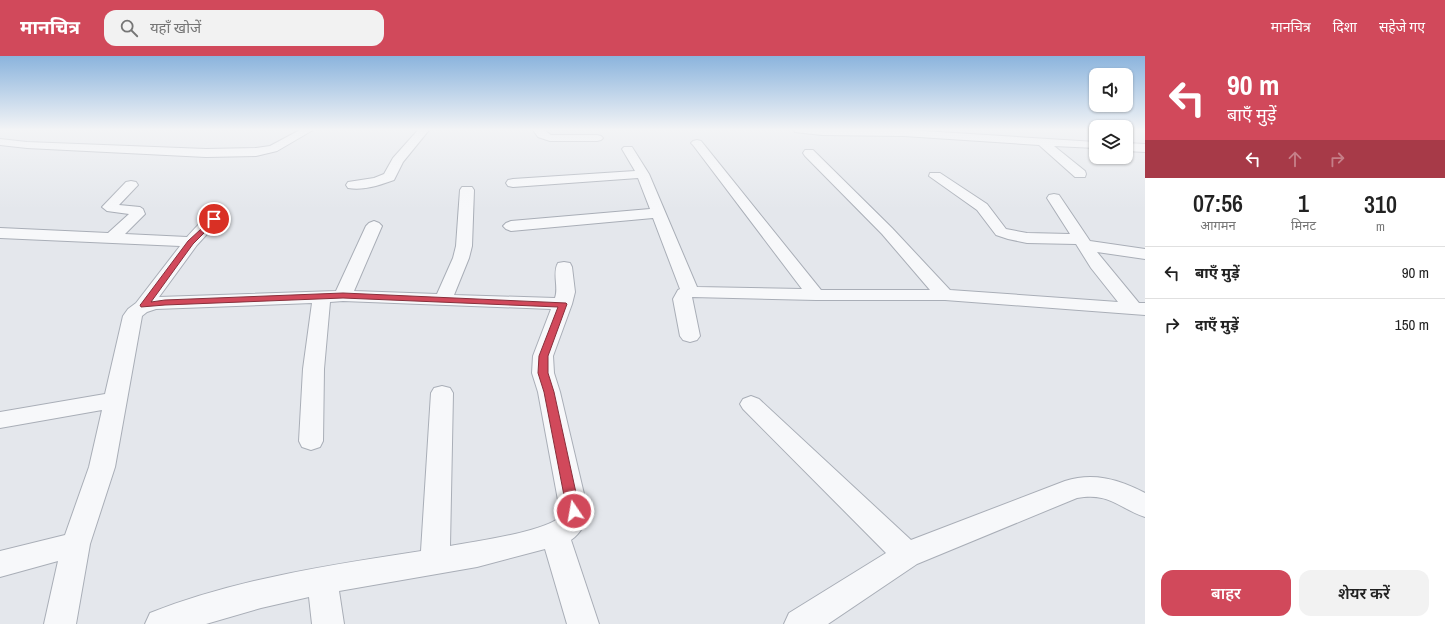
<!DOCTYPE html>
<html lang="hi">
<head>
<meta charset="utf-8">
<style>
  :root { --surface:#fff; --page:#f2f2f2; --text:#222; --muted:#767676; --line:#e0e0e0; --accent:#d1495b }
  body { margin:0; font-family:"Archivo Narrow","Noto Sans Devanagari",sans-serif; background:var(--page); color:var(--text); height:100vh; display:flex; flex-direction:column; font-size:15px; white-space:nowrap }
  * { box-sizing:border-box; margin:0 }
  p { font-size:13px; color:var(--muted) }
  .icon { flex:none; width:22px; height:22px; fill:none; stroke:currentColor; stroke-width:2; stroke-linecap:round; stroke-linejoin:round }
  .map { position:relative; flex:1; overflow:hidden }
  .details { display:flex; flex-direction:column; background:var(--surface); width:300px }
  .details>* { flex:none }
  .hud { background:#d1495b; color:#fff; overflow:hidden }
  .fabs { position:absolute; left:1089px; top:12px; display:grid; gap:8px }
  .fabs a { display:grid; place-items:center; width:44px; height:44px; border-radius:8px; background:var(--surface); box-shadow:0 1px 3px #0004; font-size:20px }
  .pin { position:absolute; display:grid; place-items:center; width:34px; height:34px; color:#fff; margin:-17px; border:2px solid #fff; border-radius:50%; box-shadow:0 1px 4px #0007 }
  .me { position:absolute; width:44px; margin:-22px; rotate:348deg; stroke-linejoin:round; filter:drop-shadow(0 0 3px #0008) }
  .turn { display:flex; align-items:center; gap:14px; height:84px; padding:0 16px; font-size:18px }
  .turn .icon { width:52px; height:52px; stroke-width:2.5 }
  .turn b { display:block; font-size:28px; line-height:34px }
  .lanes { display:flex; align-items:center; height:38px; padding:0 16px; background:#0003; justify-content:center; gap:20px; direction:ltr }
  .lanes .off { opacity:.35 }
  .eta { display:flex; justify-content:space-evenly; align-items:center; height:68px; text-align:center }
  .eta b { font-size:24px; font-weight:600; line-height:28px }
  .cta { display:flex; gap:8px; margin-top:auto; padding:8px 16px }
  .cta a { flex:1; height:46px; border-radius:12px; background:var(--accent); color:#fff; font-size:16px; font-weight:600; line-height:46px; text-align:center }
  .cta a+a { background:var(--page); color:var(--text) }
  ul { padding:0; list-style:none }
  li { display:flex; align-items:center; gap:12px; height:52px; padding:0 16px; border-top:1px solid var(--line) }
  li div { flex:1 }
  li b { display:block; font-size:15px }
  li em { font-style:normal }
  header { display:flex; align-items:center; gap:24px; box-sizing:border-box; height:56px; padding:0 20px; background:var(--accent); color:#fff }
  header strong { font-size:19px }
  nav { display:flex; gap:22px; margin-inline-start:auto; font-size:14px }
  .search { width:280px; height:36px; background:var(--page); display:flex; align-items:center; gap:10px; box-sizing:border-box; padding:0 14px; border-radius:12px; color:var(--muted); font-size:15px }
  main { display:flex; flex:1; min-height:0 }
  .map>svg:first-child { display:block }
</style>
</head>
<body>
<header>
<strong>मानचित्र</strong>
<div class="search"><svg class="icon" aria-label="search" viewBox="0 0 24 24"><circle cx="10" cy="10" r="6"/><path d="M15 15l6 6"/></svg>यहाँ खोजें</div>
<nav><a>मानचित्र</a><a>दिशा</a><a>सहेजे गए</a></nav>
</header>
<main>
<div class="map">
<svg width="1145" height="568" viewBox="0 0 1145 568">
  <rect width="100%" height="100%" fill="#e4e7ec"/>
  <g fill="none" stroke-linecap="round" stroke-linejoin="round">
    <!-- minor casing -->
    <g stroke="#a9aeb7" stroke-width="2">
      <g id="minor">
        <path d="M300 74H313L277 95 256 100 206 101 27 92 0 89V83L27 86 206 93 256 92 270 90Z"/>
        <path d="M418 74H429L403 106 394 124C380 129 363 135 348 132L346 129 348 126 374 122 384 118 393 102Z"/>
        <path d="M533 74H544L551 79H597L601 80 603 82 601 84 597 85H550L538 81Z"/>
        <path d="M794 74H907L1096 86V92L1054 90 1085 115 1086 118 1085 121H1075L1039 89 904 80 822 79 795 76Z"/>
        <path d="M697 84 701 85 821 234H930L882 178 805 100 803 97 805 94H813L892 172 950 234 1118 246 1091 212 1076 188 1027 187 1008 183 996 179 977 154 929 120 930 117H940L987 148 1006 173 1027 177 1070 178 1047 142 1049 139 1054 138 1059 139 1090 185 1145 193V203L1097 196 1139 247H1145V259L945 244H816L692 241 700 280 697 284 690 286 683 284 680 280 673 243 678 234 680 233 653 162 511 175 506 173 503 170 506 167 511 165 650 153 638 122 513 131 508 130 506 127 508 124 513 123 635 115 622 93 624 91H632L649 118 697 231 802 233 693 89 691 87 693 85Z"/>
        <path d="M1126 87 1145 88V96L1126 95Z"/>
        <path d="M131 125 136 126 138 129 119 149 140 151 143 153 145 158 125 178 187 181C196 172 206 157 219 160L221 163 197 189 159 241 336 235 366 170 369 167 374 165 379 167 382 170 354 235 437 238 453 202 456 190 460 134 462 131H472L474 134 472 190 469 202 454 239 555 242C559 231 552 217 558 207L564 206 570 207 572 211 575 236 572 248 553 300 554 317 560 336 588 455C586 467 581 477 571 484L599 568H567L545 493 477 511 339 535 344 568H312L309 541 261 552 206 568H145L150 557C236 523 330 509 421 495L431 337 434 332 442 330 450 332 453 337 450 490C474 486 542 476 559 462L560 455 538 336 532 317 533 300 551 253 343 245 330 246 324 313 323 385 320 391 311 394 302 391 299 385 303 313 312 247 156 253 147 256 142 260 115 411 90 488 76 568H44L58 505 0 521V495L65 479 89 411 102 354 0 372V356L105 338 123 260 128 253 136 247 180 190 0 182V172L108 177 129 158 107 155 102 151 126 126Z"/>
        <path d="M751 340 759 343 911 484 1065 425C1093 416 1119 423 1145 437V461C1118 452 1110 436 1077 442L917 508 828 568H784L789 557 886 497 743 353 740 348 743 343Z"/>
      </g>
    </g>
    <!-- minor -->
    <use href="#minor" fill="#f7f8fa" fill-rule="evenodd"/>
  </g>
  <!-- sky -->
  <linearGradient id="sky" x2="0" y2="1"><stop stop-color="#8bb4dd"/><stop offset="0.48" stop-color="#f3f4f6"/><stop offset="1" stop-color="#f3f4f6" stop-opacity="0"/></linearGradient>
  <rect width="1145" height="153" fill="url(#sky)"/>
  <!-- route -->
  <path fill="#d1495b" stroke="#882f3b" d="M214 161 216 162V165L193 188 151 246 165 244 343 237 566 247 567 248 548 300V317L554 336 580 455 578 458 574 460 569 458 567 455 544 336 538 317 539 300 558 251 343 242 165 249 141 251 140 249 141 248 188 185Z"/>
</svg>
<div class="fabs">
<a><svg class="icon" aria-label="sound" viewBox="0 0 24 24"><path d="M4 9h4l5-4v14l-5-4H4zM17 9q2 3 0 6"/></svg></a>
<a><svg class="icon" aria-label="layers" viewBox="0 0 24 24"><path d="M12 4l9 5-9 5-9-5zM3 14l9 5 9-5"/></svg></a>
</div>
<div class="pin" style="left:214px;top:163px;background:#d93025"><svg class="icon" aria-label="arrive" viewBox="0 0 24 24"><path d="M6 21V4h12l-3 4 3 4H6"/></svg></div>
<svg class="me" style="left:574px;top:455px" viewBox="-20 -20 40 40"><circle r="17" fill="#d1495b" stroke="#fff" stroke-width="3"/><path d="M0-11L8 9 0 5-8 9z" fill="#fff"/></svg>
</div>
<section class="details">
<div class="hud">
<div class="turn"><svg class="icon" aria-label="left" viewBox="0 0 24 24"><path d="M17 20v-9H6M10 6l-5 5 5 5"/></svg><div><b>90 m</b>बाएँ मुड़ें</div></div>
<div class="lanes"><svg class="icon" aria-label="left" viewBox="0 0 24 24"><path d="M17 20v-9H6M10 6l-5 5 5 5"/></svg><svg class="icon off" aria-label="ahead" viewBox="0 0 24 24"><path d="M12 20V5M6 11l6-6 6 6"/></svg><svg class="icon off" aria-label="right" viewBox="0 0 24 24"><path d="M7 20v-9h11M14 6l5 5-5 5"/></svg></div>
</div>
<div class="eta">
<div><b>07:56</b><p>आगमन</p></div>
<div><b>1</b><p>मिनट</p></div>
<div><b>310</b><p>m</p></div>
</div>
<ul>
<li><svg class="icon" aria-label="left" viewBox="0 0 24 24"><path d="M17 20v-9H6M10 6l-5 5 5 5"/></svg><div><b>बाएँ मुड़ें</b></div><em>90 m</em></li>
<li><svg class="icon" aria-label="right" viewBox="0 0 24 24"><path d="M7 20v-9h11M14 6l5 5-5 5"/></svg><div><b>दाएँ मुड़ें</b></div><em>150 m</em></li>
</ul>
<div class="cta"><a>बाहर</a><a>शेयर करें</a></div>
</section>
</main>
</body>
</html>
